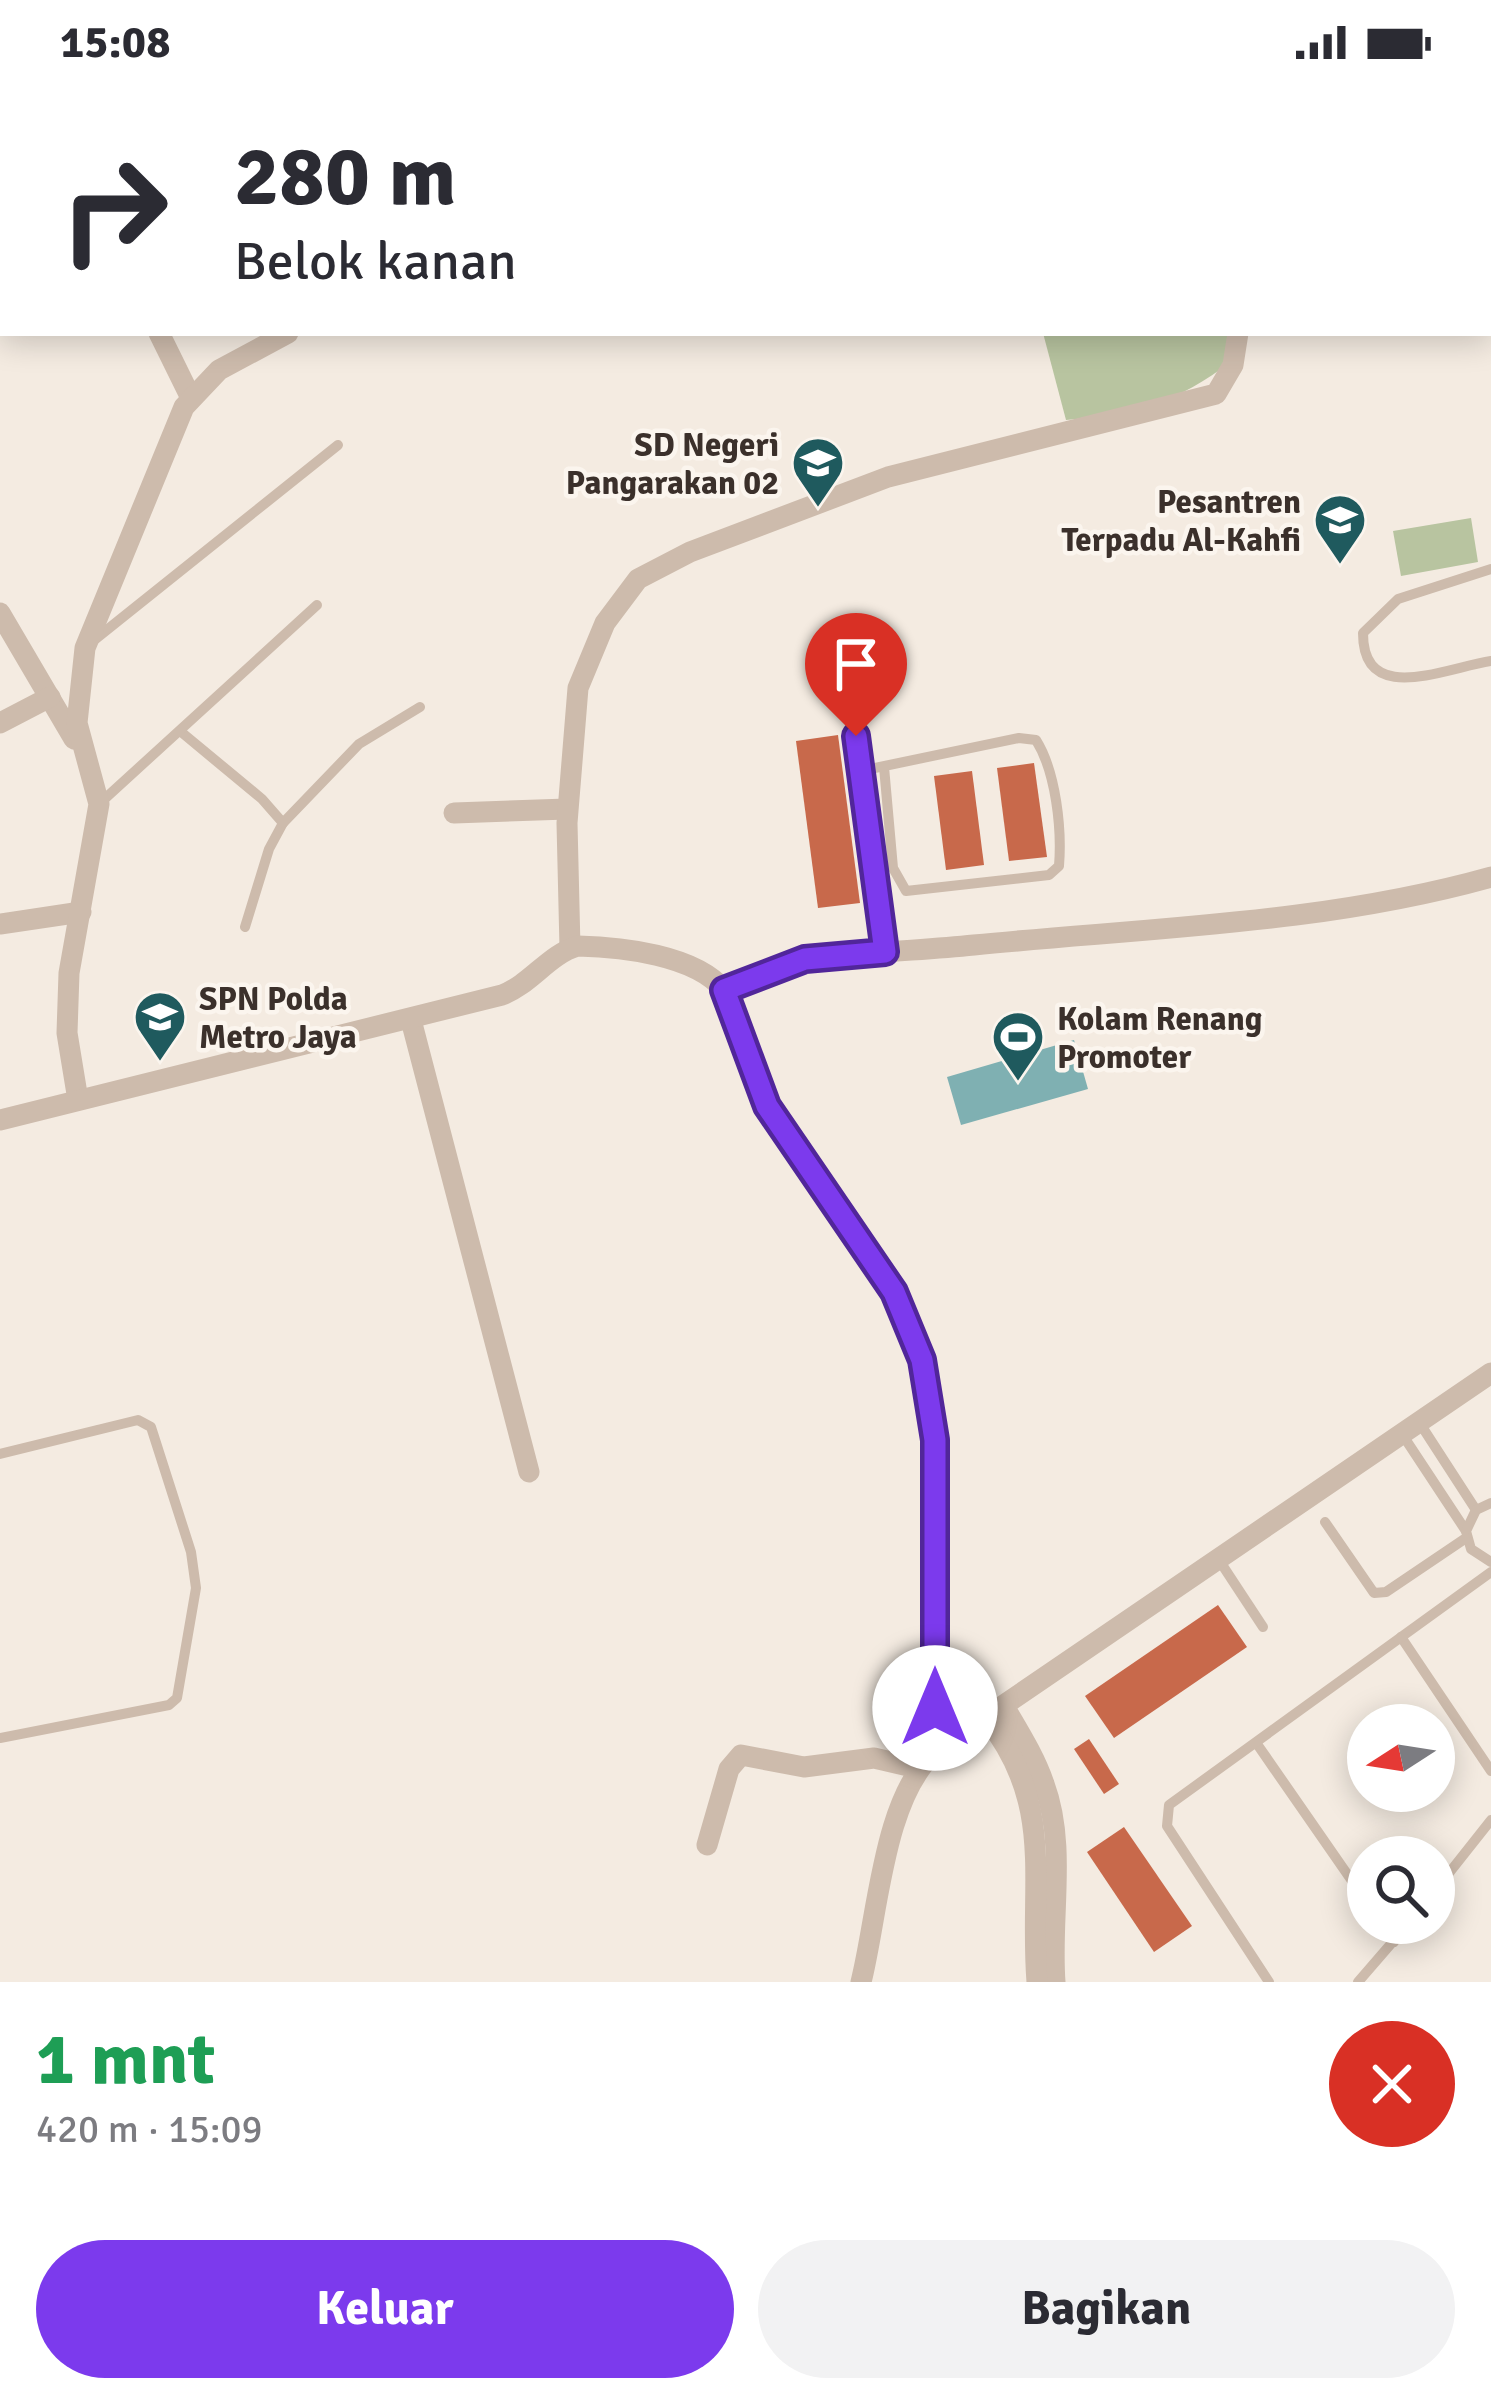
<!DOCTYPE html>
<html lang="id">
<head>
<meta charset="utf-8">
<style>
  :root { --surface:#fff; --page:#f2f2f3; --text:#2b2b33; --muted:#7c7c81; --accent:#7c3aed }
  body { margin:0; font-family:Signika,sans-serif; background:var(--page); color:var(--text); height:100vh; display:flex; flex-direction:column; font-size:45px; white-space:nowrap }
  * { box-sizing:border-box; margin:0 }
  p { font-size:39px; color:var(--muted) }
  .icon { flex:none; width:66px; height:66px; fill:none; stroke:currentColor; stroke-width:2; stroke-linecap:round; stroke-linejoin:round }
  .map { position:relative; height:1898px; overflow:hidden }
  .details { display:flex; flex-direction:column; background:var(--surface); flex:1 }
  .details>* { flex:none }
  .guide { position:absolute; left:0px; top:0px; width:1491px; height:252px; box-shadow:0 6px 30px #0003; background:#fff; color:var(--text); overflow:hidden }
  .needle { width:78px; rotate:258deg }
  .controls { position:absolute; left:1347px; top:1620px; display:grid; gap:24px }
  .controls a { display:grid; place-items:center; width:108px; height:108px; border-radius:50%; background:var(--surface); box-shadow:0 6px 30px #0003; font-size:60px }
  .pin { position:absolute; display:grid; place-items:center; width:102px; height:102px; color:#fff; margin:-123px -51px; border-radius:50% 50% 50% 0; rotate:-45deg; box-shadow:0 0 12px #0007 }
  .pin .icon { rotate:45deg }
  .me { position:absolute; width:132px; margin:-66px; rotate:0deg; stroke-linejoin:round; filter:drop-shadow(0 0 9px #0008) }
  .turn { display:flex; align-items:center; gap:42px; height:252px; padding:0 36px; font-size:54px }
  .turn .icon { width:156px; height:156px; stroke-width:2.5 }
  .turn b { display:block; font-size:84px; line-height:102px }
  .round { display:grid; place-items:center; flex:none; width:126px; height:126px; border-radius:63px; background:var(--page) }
  .summary { display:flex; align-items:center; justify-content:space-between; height:204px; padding:0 36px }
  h1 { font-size:72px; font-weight:800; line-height:90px; color:#1e9e55 }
  .primary-button { display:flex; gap:24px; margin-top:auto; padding:24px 36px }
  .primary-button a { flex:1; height:138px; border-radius:72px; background:var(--accent); color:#fff; font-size:48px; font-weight:800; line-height:138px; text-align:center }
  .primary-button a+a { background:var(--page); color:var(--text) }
  .status { display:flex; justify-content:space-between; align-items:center; height:84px; padding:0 60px; background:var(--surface); direction:ltr }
  .status svg { height:33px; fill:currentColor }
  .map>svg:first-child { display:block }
</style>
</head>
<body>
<div class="status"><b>15:08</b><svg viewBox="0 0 49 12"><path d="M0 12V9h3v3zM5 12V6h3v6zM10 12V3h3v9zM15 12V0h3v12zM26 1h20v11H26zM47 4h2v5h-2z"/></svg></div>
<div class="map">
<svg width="1491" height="1898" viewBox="0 0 1491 1898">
  <rect width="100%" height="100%" fill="#f4ebe1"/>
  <!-- green -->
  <g fill="#b8c4a0">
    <path d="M1043 249H1235L1233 276C1176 320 1137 329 1066 336Z"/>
    <path d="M1471 434 1478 478 1401 492 1393 447Z"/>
  </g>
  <!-- water -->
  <path fill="#7fb0b2" d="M1074 956 1088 1005 961 1041 947 993Z"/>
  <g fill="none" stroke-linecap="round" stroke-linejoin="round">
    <!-- stream -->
    <g stroke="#7fb0b2" stroke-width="6">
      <path d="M533 0V3"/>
      <path d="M926 3 932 0"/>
    </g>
  </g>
  <!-- building -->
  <g fill="#c8694b">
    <path d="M838 651 860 819 818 824 796 657Z"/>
    <path d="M1034 679 1047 773 1009 777 997 684Z"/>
    <path d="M972 687 984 781 946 786 934 692Z"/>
    <path d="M1218 1521 1247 1563 1114 1654 1085 1612Z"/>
    <path d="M1089 1655 1119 1700 1104 1710 1074 1665Z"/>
    <path d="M1124 1743 1192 1842 1154 1868 1087 1768Z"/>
  </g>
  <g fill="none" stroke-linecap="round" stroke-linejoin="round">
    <!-- service -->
    <g stroke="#cdbbac" stroke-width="10">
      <path d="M1491 485 1398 515 1363 549C1363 622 1442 585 1491 577"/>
      <path d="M93 557 338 361"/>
      <path d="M180 647 262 715 283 739 269 765 245 843"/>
      <path d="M856 652 885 868"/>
      <path d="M865 686 1019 654 1036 656C1056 688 1062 745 1059 782L1049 791 906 807 893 784 884 683"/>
      <path d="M99 720 317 521"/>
      <path d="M283 739 359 660 420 623"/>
      <path d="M1419 1338 1476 1426"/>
      <path d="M1402 1350 1466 1447"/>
      <path d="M0 1370 138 1336 151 1343 191 1468 196 1504 177 1614 169 1621 0 1654"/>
      <path d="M1491 1419 1476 1426 1466 1447 1471 1465 1491 1478"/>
      <path d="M1325 1438 1374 1509 1386 1508 1466 1454"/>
      <path d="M1219 1476 1263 1543"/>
      <path d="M1401 1553 1491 1687"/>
      <path d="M1257 1660 1368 1820"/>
      <path d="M1434 1808 1491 1736"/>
      <path d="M1381 1839 1394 1858"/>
      <path d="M1269 1898 1167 1742 1169 1721 1491 1488"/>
      <path d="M1358 1898 1409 1839"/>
    </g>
    <!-- minor -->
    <g stroke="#cdbbac" stroke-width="21">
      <path d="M493 0 494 3"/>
      <path d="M1488 43 1491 42"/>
      <path d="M159 249 191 314"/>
      <path d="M0 529 74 655"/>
      <path d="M0 639 50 613"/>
      <path d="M454 729 567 725"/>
      <path d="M0 840 81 828"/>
      <path d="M570 864 567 739 578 604 605 539 638 495 690 468 888 393 1216 310 1233 281 1238 249"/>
      <path d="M724 906C815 865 877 871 974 861 1145 844 1324 840 1491 793"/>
      <path d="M411 936 529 1388"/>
      <path d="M78 1016 67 949 69 889 99 720 77 639 85 564 184 323 219 286 288 249"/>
      <path d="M0 1036 502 911C531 900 549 870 578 862 622 863 695 871 724 906 739 944 746 984 766 1019 826 1129 903 1186 931 1317L935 1668C883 1714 878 1831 861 1898"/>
      <path d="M1005 1624C1019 1648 1035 1673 1044 1700 1067 1762 1050 1833 1055 1898"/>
      <path d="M987 1635C1056 1721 1029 1799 1037 1898"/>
      <path d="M935 1668 1491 1289"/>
      <path d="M707 1761 729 1685 741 1671 804 1683 874 1674 917 1684"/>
    </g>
  </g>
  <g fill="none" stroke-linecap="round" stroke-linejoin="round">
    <!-- route casing -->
    <g stroke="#51269a" stroke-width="30">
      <path id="route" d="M856 652 885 868 805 875 724 906 767 1022 894 1208 922 1276 935 1356V1624"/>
    </g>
    <!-- route -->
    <use href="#route" stroke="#7c3aed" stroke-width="21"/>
  </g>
  <!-- icons -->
  <defs>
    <g id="school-pin" transform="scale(2.7)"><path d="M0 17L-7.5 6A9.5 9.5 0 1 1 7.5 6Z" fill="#1f5a5e" stroke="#fbf5ee"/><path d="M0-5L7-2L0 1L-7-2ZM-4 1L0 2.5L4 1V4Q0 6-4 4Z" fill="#fff"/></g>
    <g id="university-pin" transform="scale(2.7)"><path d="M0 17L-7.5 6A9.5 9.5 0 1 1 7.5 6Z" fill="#1f5a5e" stroke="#fbf5ee"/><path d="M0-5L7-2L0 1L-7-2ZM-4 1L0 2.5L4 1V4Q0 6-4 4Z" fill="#fff"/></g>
    <g id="stadium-pin" transform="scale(2.7)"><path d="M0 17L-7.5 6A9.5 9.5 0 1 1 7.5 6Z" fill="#1f5a5e" stroke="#fbf5ee"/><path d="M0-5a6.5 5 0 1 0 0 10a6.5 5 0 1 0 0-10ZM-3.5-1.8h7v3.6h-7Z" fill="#fff"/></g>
  </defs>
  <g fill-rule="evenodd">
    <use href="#school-pin" x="818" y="379"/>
    <use href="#school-pin" x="1340" y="436"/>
    <use href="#university-pin" x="160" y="933"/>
    <use href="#stadium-pin" x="1018" y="953"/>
  </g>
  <g text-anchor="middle" stroke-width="9" stroke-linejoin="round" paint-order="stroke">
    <!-- poi labels -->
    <g font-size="33" font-weight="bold" fill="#3b302b" stroke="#fbf5ee" text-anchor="end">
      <text x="779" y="372">SD Negeri<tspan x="779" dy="38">Pangarakan 02</tspan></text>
      <text x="1301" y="429">Pesantren<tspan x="1301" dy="38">Terpadu Al-Kahfi</tspan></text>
      <text x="199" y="926" text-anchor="start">SPN Polda<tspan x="199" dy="38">Metro Jaya</tspan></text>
      <text x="1057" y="946" text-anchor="start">Kolam Renang<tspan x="1057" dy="38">Promoter</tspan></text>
    </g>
  </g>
</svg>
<div class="controls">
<a><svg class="needle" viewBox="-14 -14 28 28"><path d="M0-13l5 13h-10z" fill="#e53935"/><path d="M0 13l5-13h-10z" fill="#7c7c81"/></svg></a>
<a><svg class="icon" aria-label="search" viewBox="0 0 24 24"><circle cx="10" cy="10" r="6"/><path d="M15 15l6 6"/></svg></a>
</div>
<div class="pin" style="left:856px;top:652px;background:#d93025"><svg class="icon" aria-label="arrive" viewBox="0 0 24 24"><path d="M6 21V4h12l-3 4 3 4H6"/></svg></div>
<svg class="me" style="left:935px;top:1624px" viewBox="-20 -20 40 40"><circle r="19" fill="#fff"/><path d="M0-13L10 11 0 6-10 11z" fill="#7c3aed"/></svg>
<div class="guide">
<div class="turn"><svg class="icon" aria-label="right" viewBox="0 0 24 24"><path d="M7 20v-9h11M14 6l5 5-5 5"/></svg><div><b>280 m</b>Belok kanan</div></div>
</div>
</div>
<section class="details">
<div class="summary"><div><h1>1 mnt</h1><p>420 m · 15:09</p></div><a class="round" style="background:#d93025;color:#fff"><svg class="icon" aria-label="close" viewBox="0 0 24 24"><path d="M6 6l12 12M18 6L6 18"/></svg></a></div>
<div class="primary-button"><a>Keluar</a><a>Bagikan</a></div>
</section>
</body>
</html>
